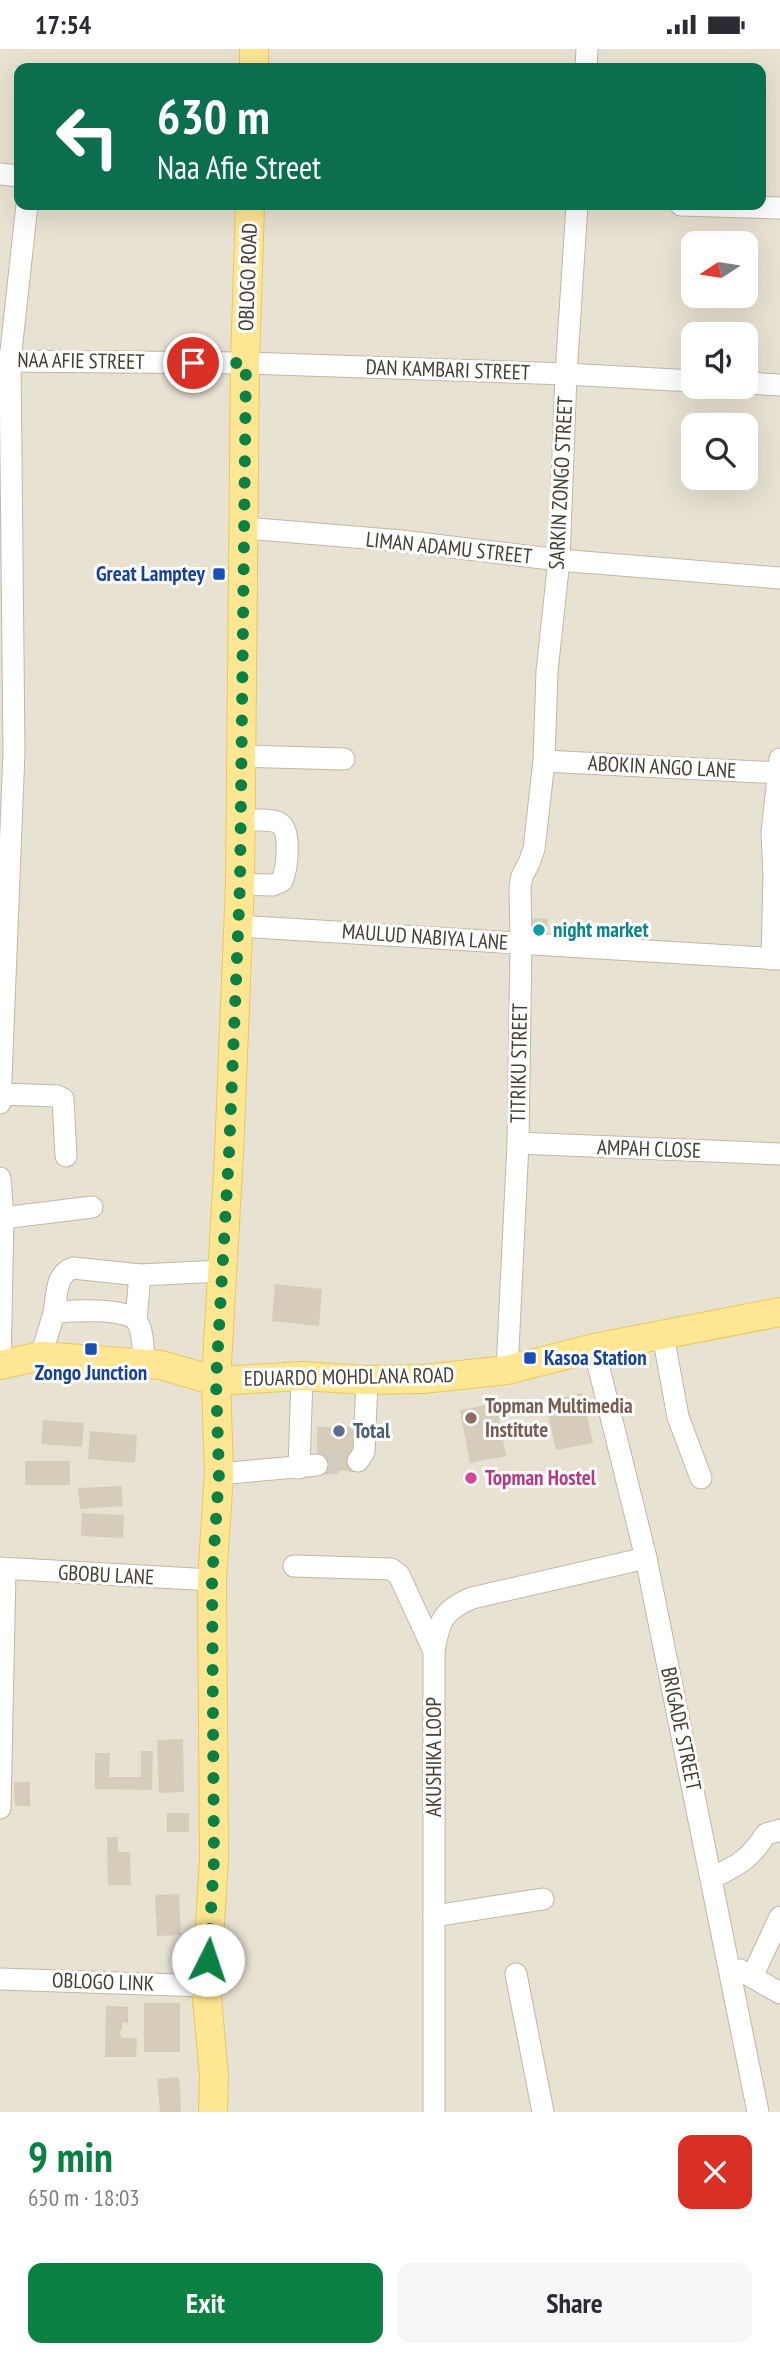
<!DOCTYPE html>
<html lang="en">
<head>
<meta charset="utf-8">
<style>
  :root { --surface:#fff; --page:#f7f7f7; --text:#2b2b33; --muted:#7c7c81; --accent:#0b8043 }
  body { margin:0; font-family:"PT Sans Narrow",sans-serif; background:var(--page); color:var(--text); height:100vh; display:flex; flex-direction:column; font-size:26px; white-space:nowrap }
  * { box-sizing:border-box; margin:0 }
  p { font-size:23px; color:var(--muted) }
  .icon { flex:none; width:38px; height:38px; fill:none; stroke:currentColor; stroke-width:2; stroke-linecap:round; stroke-linejoin:round }
  .map { position:relative; height:2063px; overflow:hidden }
  .details { display:flex; flex-direction:column; background:var(--surface); flex:1 }
  .details>* { flex:none }
  .banner { position:absolute; left:14px; top:14px; width:752px; height:147px; border-radius:14px; box-shadow:0 7px 28px #0002; background:#0b6e4f; color:#fff; overflow:hidden }
  .needle { width:46px; rotate:258deg }
  .fabs { position:absolute; left:681px; top:182px; display:grid; gap:14px }
  .fabs a { display:grid; place-items:center; width:77px; height:77px; border-radius:14px; background:var(--surface); box-shadow:0 7px 28px #0002; font-size:35px }
  .pin { position:absolute; display:grid; place-items:center; width:60px; height:60px; color:#fff; margin:-30px; border:4px solid #fff; border-radius:50%; box-shadow:0 2px 7px #0007 }
  .me { position:absolute; width:77px; margin:-38px; rotate:4deg; stroke-linejoin:round; filter:drop-shadow(0 0 5px #0008) }
  .turn { display:flex; align-items:center; gap:24px; height:147px; padding:0 28px; font-size:32px }
  .turn .icon { width:91px; height:91px; stroke-width:2.5 }
  .turn b { display:block; font-size:49px; line-height:60px }
  .round { display:grid; place-items:center; flex:none; width:74px; height:74px; border-radius:14px; background:var(--page) }
  .overview { display:flex; align-items:center; justify-content:space-between; height:119px; padding:0 28px }
  h1 { font-size:42px; font-weight:700; line-height:52px; color:var(--accent) }
  .action { display:flex; gap:14px; margin-top:auto; padding:14px 28px }
  .action a { flex:1; height:80px; border-radius:14px; background:var(--accent); color:#fff; font-size:28px; font-weight:700; line-height:80px; text-align:center }
  .action a+a { background:var(--page); color:var(--text) }
  .status { display:flex; justify-content:space-between; align-items:center; height:49px; padding:0 35px; background:var(--surface); direction:ltr }
  .status svg { height:19px; fill:currentColor }
  .map>svg:first-child { display:block }
</style>
</head>
<body>
<div class="status"><b>17:54</b><svg viewBox="0 0 49 12"><path d="M0 12V9h3v3zM5 12V6h3v6zM10 12V3h3v9zM15 12V0h3v12zM26 1h20v11H26zM47 4h2v5h-2z"/></svg></div>
<div class="map">
<svg width="780" height="2063" viewBox="0 0 780 2063">
  <rect width="100%" height="100%" fill="#f3f0e5"/>
  <!-- residential -->
  <path fill="#e8e2d2" fill-rule="evenodd" d="M0 0H780V2063H0ZM19 19H761V156H19ZM693 194H746V247H693ZM693 285H746V338H693ZM693 376H746V429H693Z"/>
  <!-- building -->
  <g fill="#d6ccba">
    <path d="M531 869 548 870 546 894 530 892Z"/>
    <path d="M275 1235 322 1240 319 1277 272 1272Z"/>
    <path d="M582 1344 593 1394 556 1401 545 1352Z"/>
    <path d="M496 1354 506 1407 470 1414 460 1361Z"/>
    <path d="M43 1371 84 1374 82 1398 41 1395Z"/>
    <path d="M317 1378H359V1422L317 1421Z"/>
    <path d="M90 1382 137 1386 135 1414 88 1410Z"/>
    <rect x="25" y="1412" width="45" height="24"/>
    <path d="M121 1437 123 1457 80 1460 78 1439Z"/>
    <path d="M82 1464 124 1466 123 1489 81 1487Z"/>
    <path d="M183 1690 184 1743 159 1744 157 1691Z"/>
    <path d="M141 1702H153L152 1741 95 1740V1704H110L109 1728H141Z"/>
    <path d="M14 1733H30V1757H15Z"/>
    <rect x="167" y="1764" width="22" height="19"/>
    <path d="M107 1788H118V1803H130L131 1836H108Z"/>
    <path d="M179 1845 181 1886 157 1887 155 1846Z"/>
    <rect x="144" y="1954" width="36" height="49"/>
    <path d="M106 1957 128 1958V1974L122 1973V1981L119 1982 122 1989H137L136 2008H105Z"/>
    <path d="M179 2028 181 2063H160L157 2030Z"/>
  </g>
  <g fill="none" stroke-linecap="round" stroke-linejoin="round">
    <!-- minor-tunnel -->
    <path stroke="#d0cdc2" stroke-width="21" stroke-dasharray="21 10" stroke-linecap="butt" d="M317 1416 358 1412"/>
    <!-- minor casing -->
    <g stroke="#bfb8a7" stroke-width="23">
      <g id="minor">
        <path d="M586 19 587 0"/>
        <path d="M0 125 19 127"/>
        <path d="M681 156 780 159"/>
        <path d="M0 312 245 314 566 325 693 332"/>
        <path d="M746 334 780 336"/>
        <path d="M244 479 402 492 559 511 780 529"/>
        <path d="M241 707 344 710"/>
        <path d="M544 712 780 724"/>
        <path d="M240 835 273 836 282 832C287 821 292 780 279 774 270 769 251 772 241 771"/>
        <path d="M238 877 780 910"/>
        <path d="M772 910 774 827 772 784 780 710"/>
        <path d="M2 1045 57 1047 63 1050 66 1107"/>
        <path d="M0 1054 14 703 10 311 27 156"/>
        <path d="M518 1094 780 1105"/>
        <path d="M0 1129 3 1169 0 1318"/>
        <path d="M3 1169 92 1158"/>
        <path d="M54 1264C57 1248 55 1225 73 1219L140 1226 221 1222"/>
        <path d="M136 1271 140 1226"/>
        <path d="M663 1286 678 1368 701 1429"/>
        <path d="M594 1299 646 1509 758 2063"/>
        <path d="M41 1307 54 1264C70 1261 126 1259 136 1271 144 1281 143 1303 144 1315"/>
        <path d="M507 1321 518 1094 521 894 520 838 522 827 529 814 534 800 544 712 547 622 559 511 566 325 577 156"/>
        <path d="M358 1412 364 1403 367 1331"/>
        <path d="M299 1419 302 1327"/>
        <path d="M219 1425 317 1416"/>
        <path d="M294 1517 391 1520 399 1526 434 1602"/>
        <path d="M0 1519 212 1531"/>
        <path d="M0 1759 5 1521"/>
        <path d="M712 1829C740 1815 749 1811 766 1785L780 1781"/>
        <path d="M434 1867 543 1850"/>
        <path d="M740 1921 780 1944"/>
        <path d="M516 1925 543 2063"/>
        <path d="M752 1928 780 1868"/>
        <path d="M0 1930 206 1937"/>
        <path d="M434 2063V1602C439 1572 443 1561 472 1549L646 1509"/>
      </g>
    </g>
    <!-- major casing -->
    <g stroke="#eac85c" stroke-width="30">
      <g id="major">
        <path d="M254 19V0"/>
        <path d="M0 1316 41 1307 161 1316 216 1332 302 1327 367 1331 423 1330 507 1321 594 1299 780 1263"/>
        <path d="M213 2063 214 2027 206 1937 214 1811 212 1531 219 1425 216 1332 229 1104 240 835 245 314 250 156"/>
      </g>
    </g>
    <!-- minor -->
    <use href="#minor" stroke="#fff" stroke-width="21"/>
    <!-- major -->
    <use href="#major" stroke="#ffe692" stroke-width="28"/>
  </g>
  <g fill="none" stroke-linecap="round" stroke-linejoin="round">
    <!-- route -->
    <path stroke="#0b8043" stroke-width="12" stroke-dasharray="0 21.6" d="M193 314H246L240 835 229 1104 216 1332 219 1425 212 1531 214 1811 208 1911"/>
  </g>
  <!-- markers -->
  <g fill="#1a4fb4" stroke="#fff" stroke-width="2.5">
    <rect x="212" y="518" width="14" height="14" rx="3.5"/>
    <rect x="84" y="1293" width="14" height="14" rx="3.5"/>
    <rect x="523" y="1302" width="14" height="14" rx="3.5"/>
  </g>
  <circle fill="#0f9aa8" stroke="#fff" stroke-width="2.5" cx="539" cy="881" r="7"/>
  <circle fill="#8d6e63" stroke="#fff" stroke-width="2.5" cx="471" cy="1369" r="7"/>
  <circle fill="#5c6f8a" stroke="#fff" stroke-width="2.5" cx="339" cy="1382" r="7"/>
  <circle fill="#d1479c" stroke="#fff" stroke-width="2.5" cx="471" cy="1429" r="7"/>
  <g text-anchor="middle" stroke-width="6" stroke-linejoin="round" paint-order="stroke">
    <!-- street labels -->
    <g font-size="21" fill="#464034" stroke="#fff">
      <text transform="translate(248 228) rotate(-88)" y="7">OBLOGO ROAD</text>
      <text transform="translate(81 312) rotate(1)" y="7">NAA AFIE STREET</text>
      <text transform="translate(448 321) rotate(2)" y="7">DAN KAMBARI STREET</text>
      <text transform="translate(561 434) rotate(-87)" y="7">SARKIN ZONGO STREET</text>
      <text transform="translate(449 499) rotate(6)" y="7">LIMAN ADAMU STREET</text>
      <text transform="translate(662 718) rotate(3)" y="7">ABOKIN ANGO LANE</text>
      <text transform="translate(425 888) rotate(4)" y="7">MAULUD NABIYA LANE</text>
      <text transform="translate(519 1014) rotate(-89)" y="7">TITRIKU STREET</text>
      <text transform="translate(649 1100) rotate(2)" y="7">AMPAH CLOSE</text>
      <text transform="translate(349 1328) rotate(-1)" y="7">EDUARDO MOHDLANA ROAD</text>
      <text transform="translate(106 1526) rotate(3)" y="7">GBOBU LANE</text>
      <text transform="translate(681 1680) rotate(78)" y="7">BRIGADE STREET</text>
      <text transform="translate(434 1708) rotate(-90)" y="7">AKUSHIKA LOOP</text>
      <text transform="translate(103 1933) rotate(2)" y="7">OBLOGO LINK</text>
    </g>
    <!-- transit labels -->
    <g font-size="21" font-weight="bold" fill="#164399" stroke="#fff" text-anchor="end">
      <text x="205" y="532">Great Lamptey</text>
      <text x="544" y="1316" text-anchor="start">Kasoa Station</text>
      <text x="91" y="1331" text-anchor="middle">Zongo Junction</text>
    </g>
    <!-- culture labels -->
    <g font-size="21" font-weight="bold" fill="#0d838f" stroke="#fff" text-anchor="start">
      <text x="553" y="888">night market</text>
    </g>
    <!-- education labels -->
    <g font-size="21" font-weight="bold" fill="#785e54" stroke="#fff" text-anchor="start">
      <text x="485" y="1364">Topman Multimedia<tspan x="485" dy="24">Institute</tspan></text>
    </g>
    <!-- service labels -->
    <g font-size="21" font-weight="bold" fill="#4e5e75" stroke="#fff" text-anchor="start">
      <text x="353" y="1389">Total</text>
    </g>
    <!-- hotel labels -->
    <g font-size="21" font-weight="bold" fill="#b23c85" stroke="#fff" text-anchor="start">
      <text x="485" y="1436">Topman Hostel</text>
    </g>
  </g>
</svg>
<div class="fabs">
<a><svg class="needle" viewBox="-14 -14 28 28"><path d="M0-13l5 13h-10z" fill="#e53935"/><path d="M0 13l5-13h-10z" fill="#7c7c81"/></svg></a>
<a><svg class="icon" aria-label="sound" viewBox="0 0 24 24"><path d="M4 9h4l5-4v14l-5-4H4zM17 9q2 3 0 6"/></svg></a>
<a><svg class="icon" aria-label="search" viewBox="0 0 24 24"><circle cx="10" cy="10" r="6"/><path d="M15 15l6 6"/></svg></a>
</div>
<div class="pin" style="left:193px;top:314px;background:#d93025"><svg class="icon" aria-label="arrive" viewBox="0 0 24 24"><path d="M6 21V4h12l-3 4 3 4H6"/></svg></div>
<svg class="me" style="left:208px;top:1911px" viewBox="-20 -20 40 40"><circle r="19" fill="#fff"/><path d="M0-13L10 11 0 6-10 11z" fill="#0b8043"/></svg>
<div class="banner">
<div class="turn"><svg class="icon" aria-label="left" viewBox="0 0 24 24"><path d="M17 20v-9H6M10 6l-5 5 5 5"/></svg><div><b>630 m</b>Naa Afie Street</div></div>
</div>
</div>
<section class="details">
<div class="overview"><div><h1>9 min</h1><p>650 m · 18:03</p></div><a class="round" style="background:#d93025;color:#fff"><svg class="icon" aria-label="close" viewBox="0 0 24 24"><path d="M6 6l12 12M18 6L6 18"/></svg></a></div>
<div class="action"><a>Exit</a><a>Share</a></div>
</section>
</body>
</html>
